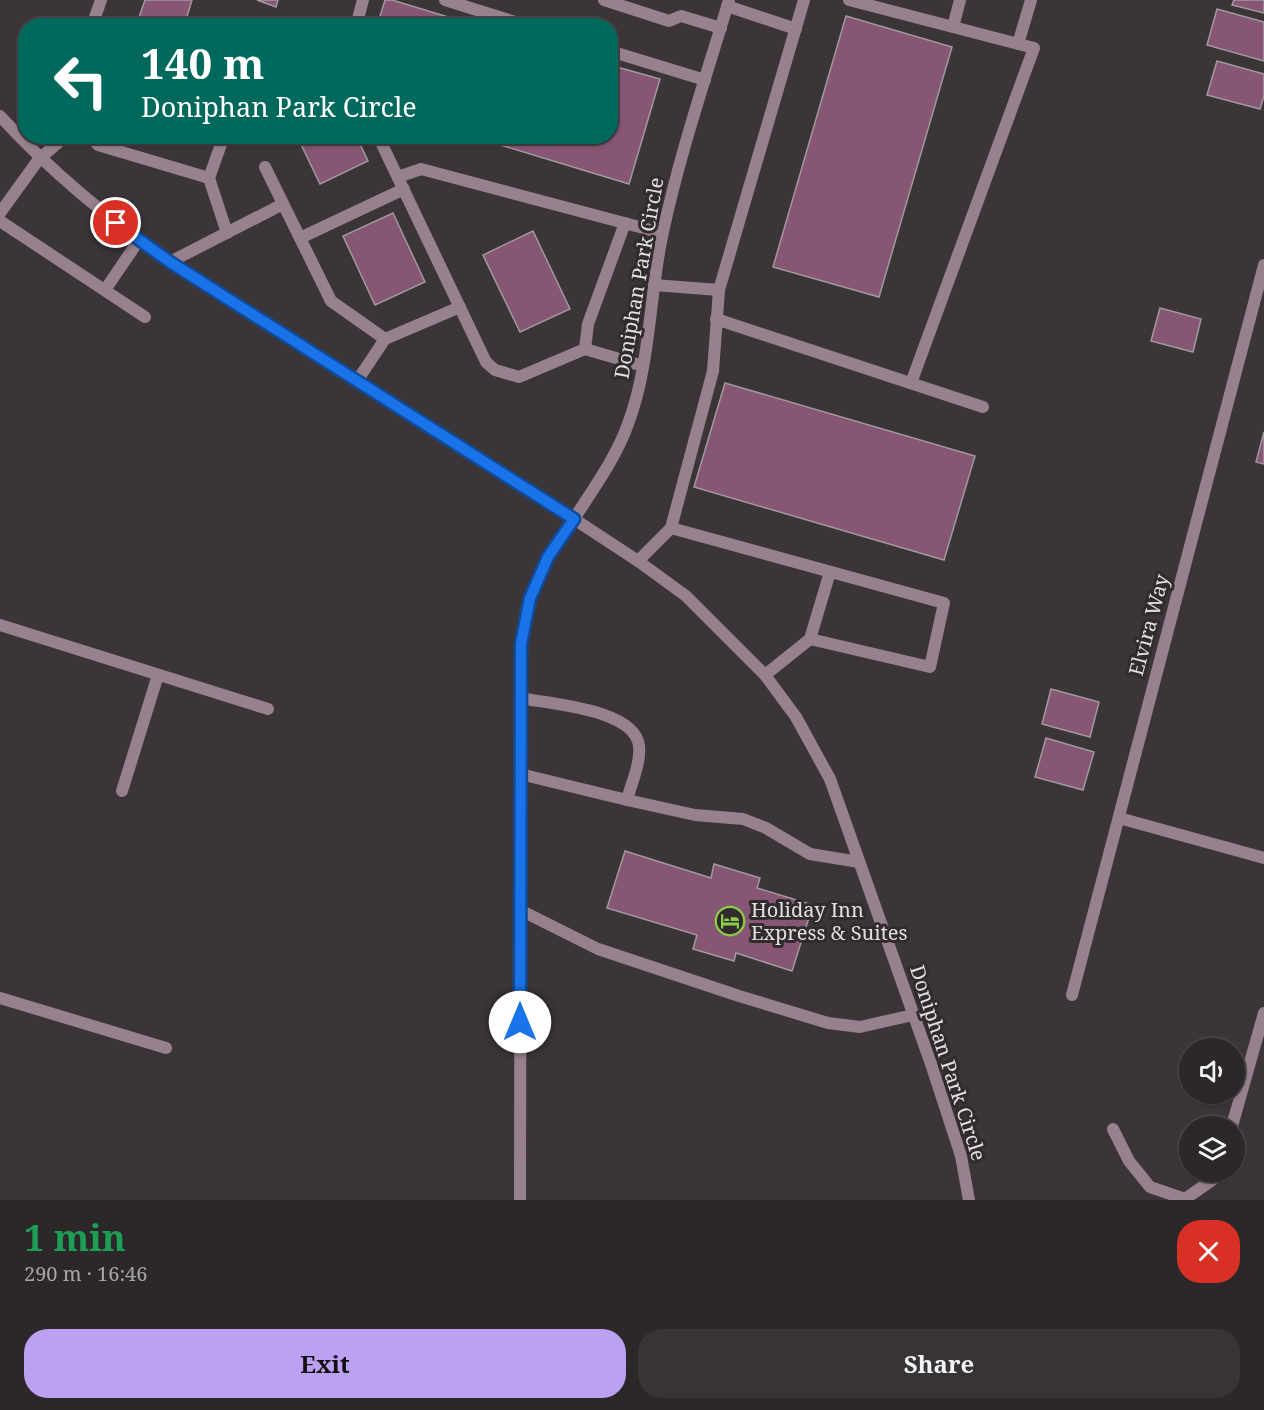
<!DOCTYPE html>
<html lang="en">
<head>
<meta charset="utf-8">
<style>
  :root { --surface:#2c282a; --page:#383436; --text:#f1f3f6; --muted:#a6a6a8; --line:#484447; --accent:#bca0f2 }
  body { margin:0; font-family:"Noto Serif",serif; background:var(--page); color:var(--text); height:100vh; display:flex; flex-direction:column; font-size:22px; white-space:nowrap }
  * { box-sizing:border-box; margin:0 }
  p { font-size:20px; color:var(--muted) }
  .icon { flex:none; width:33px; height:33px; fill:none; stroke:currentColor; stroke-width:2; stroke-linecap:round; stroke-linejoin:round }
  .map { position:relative; height:1200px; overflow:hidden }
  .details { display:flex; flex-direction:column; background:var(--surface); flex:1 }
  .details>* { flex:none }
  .guide { position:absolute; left:18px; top:18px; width:600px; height:126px; border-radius:24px; box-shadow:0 2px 4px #0004,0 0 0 2px var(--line); background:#00695c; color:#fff; overflow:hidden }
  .tools { position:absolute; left:1179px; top:1038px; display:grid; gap:12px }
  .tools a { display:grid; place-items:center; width:66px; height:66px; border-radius:50%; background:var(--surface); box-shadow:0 2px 4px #0004,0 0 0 2px var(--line); font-size:30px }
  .pin { position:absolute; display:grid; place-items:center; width:51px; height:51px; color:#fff; margin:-26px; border:3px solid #fff; border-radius:50%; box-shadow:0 2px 6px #0007 }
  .me { position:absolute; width:66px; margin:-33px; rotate:0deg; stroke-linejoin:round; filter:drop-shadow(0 0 4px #0008) }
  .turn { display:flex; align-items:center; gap:21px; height:126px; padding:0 24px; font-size:27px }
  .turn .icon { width:78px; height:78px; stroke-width:2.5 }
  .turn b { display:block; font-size:42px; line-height:51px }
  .round { display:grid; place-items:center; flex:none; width:63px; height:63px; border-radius:24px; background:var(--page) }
  .summary { display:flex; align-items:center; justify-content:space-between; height:102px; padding:0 24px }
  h1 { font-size:36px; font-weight:700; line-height:45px; color:#1e9e55 }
  .button { display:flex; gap:12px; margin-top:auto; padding:12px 24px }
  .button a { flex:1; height:69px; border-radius:24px; background:var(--accent); color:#111; font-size:24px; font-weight:700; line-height:69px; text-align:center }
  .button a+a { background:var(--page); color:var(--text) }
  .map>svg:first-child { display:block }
</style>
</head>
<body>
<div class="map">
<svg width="1264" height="1200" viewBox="0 0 1264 1200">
  <rect width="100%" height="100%" fill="#3b3538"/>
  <!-- building -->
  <g fill="#865674" stroke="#a1999e" stroke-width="1.5">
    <path d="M145 0H192L184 26H136Z"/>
    <path d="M257 0H278L276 7Z"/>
    <path d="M385 0H392L478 26H377Z"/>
    <path d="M1234 0H1264V13L1232 5Z"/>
    <path d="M1217 9 1264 22V61L1207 45Z"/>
    <path d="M846 16 952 47 879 297 773 267Z"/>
    <path d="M1217 61 1264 74V96L1260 109 1207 95Z"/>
    <path d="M610 65 660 79 629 184 471 136H610Z"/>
    <path d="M297 136H356L368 161 320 184Z"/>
    <path d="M393 213 425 282 375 305 343 236Z"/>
    <path d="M533 231 570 309 520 332 483 255Z"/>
    <path d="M1160 308 1201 319 1193 352 1151 341Z"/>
    <path d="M725 383 975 456 944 560 694 487Z"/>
    <path d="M1264 432V464L1256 462Z"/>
    <path d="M1051 689 1099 702 1090 737 1042 724Z"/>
    <path d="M1046 738 1094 752 1083 790 1035 777Z"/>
    <path d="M625 851 711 878 714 864 760 878 757 888 813 905 792 971 736 953 734 961 693 949 697 935 607 908Z"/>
  </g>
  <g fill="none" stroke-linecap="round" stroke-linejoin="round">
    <!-- service -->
    <g stroke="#98818e" stroke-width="12">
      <path d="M445 0 528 26"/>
      <path d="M604 0 669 21 681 16 721 28"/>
      <path d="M849 0 1034 48 911 383"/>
      <path d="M727 6 796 29"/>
      <path d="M92 26 101 0"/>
      <path d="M356 26 363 0"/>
      <path d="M953 27 960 0"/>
      <path d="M1018 44 1031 0"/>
      <path d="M610 51 705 80"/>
      <path d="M90 136 98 145 209 178 224 136"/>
      <path d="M378 136 486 362 495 370 519 377 585 349"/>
      <path d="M265 167 331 301 385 339 460 307"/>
      <path d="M398 177 421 169 662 233"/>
      <path d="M209 178 227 233"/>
      <path d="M0 213 39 159 66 136"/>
      <path d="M0 221 145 317"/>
      <path d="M625 223 588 324 585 349 643 366"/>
      <path d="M300 238 404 189"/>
      <path d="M170 262 283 204"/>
      <path d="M654 285 719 290"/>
      <path d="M105 290 139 240"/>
      <path d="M716 319 983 407"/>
      <path d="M357 381 385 339"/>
      <path d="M671 528 944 603 930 667 810 639"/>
      <path d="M638 561 671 528 713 371 719 290 804 0"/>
      <path d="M0 625 268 709"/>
      <path d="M765 675 810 639 830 572"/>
      <path d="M520 774 627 800C631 784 641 763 639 746 635 709 550 704 520 698"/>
      <path d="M122 791 158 675"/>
      <path d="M627 800 695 815 743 819 766 828 810 854 859 862"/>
      <path d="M520 910 598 949 739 996 828 1023 860 1027 913 1015"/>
      <path d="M0 998 166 1048"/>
    </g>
    <!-- minor -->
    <g stroke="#98818e" stroke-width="12">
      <path d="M0 116C53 174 106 216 170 262L574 519C593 489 616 458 628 424 651 363 649 295 663 232 680 153 706 77 729 0"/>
      <path d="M1119 818 1264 858"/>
      <path d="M1072 995 1264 265"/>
      <path d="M1232 1126 1264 1013"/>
      <path d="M1113 1129 1129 1161 1150 1187 1185 1199 1218 1176 1219 1172"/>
      <path d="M520 1200 521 644 530 598 548 557 574 519 638 561 686 596 765 675 796 717 830 779 931 1064 961 1156 969 1200"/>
    </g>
  </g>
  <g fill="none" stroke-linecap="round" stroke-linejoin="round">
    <!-- route casing -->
    <g stroke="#114b97" stroke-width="15">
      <path id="route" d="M116 223 170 262 574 519 548 557 530 598 521 644 520 1022"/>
    </g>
    <!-- route -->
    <use href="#route" stroke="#1a73e8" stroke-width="10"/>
  </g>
  <!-- icons -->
  <defs>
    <g id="hotel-ring" transform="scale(1.5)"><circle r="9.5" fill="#312b2e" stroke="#8bce46" stroke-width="1.5"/><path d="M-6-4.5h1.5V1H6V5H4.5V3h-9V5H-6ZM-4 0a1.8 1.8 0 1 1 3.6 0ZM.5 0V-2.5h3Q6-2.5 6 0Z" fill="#8bce46"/></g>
  </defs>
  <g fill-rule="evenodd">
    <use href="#hotel-ring" x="730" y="921"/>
  </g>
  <g text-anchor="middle" stroke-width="6" stroke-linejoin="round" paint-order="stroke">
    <!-- street labels -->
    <g font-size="20" fill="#e3dfe1" stroke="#312b2e">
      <text transform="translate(639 278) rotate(-80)" y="7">Doniphan Park Circle</text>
      <text transform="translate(1149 625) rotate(-75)" y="7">Elvira Way</text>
      <text transform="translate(948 1063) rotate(72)" y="7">Doniphan Park Circle</text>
    </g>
    <!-- poi labels -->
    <g font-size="20" fill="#e3dfe1" stroke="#312b2e" text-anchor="start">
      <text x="751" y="917">Holiday Inn<tspan x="751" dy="23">Express &amp; Suites</tspan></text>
    </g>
  </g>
</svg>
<div class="tools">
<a><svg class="icon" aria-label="sound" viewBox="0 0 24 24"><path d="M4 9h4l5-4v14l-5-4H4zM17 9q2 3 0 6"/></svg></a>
<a><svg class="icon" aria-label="layers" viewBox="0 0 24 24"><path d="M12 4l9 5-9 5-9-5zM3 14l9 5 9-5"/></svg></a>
</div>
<div class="pin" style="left:116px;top:223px;background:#d93025"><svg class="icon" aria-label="arrive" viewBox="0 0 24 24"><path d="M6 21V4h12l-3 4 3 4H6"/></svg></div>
<svg class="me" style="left:520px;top:1022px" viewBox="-20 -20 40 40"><circle r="19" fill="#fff"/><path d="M0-13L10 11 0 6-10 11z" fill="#1a73e8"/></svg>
<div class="guide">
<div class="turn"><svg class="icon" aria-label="left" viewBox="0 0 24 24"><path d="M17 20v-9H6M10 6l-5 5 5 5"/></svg><div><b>140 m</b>Doniphan Park Circle</div></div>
</div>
</div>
<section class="details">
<div class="summary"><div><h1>1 min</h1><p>290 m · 16:46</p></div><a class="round" style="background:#d93025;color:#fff"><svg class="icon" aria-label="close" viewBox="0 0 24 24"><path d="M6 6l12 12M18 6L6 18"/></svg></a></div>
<div class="button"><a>Exit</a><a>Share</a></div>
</section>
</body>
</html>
